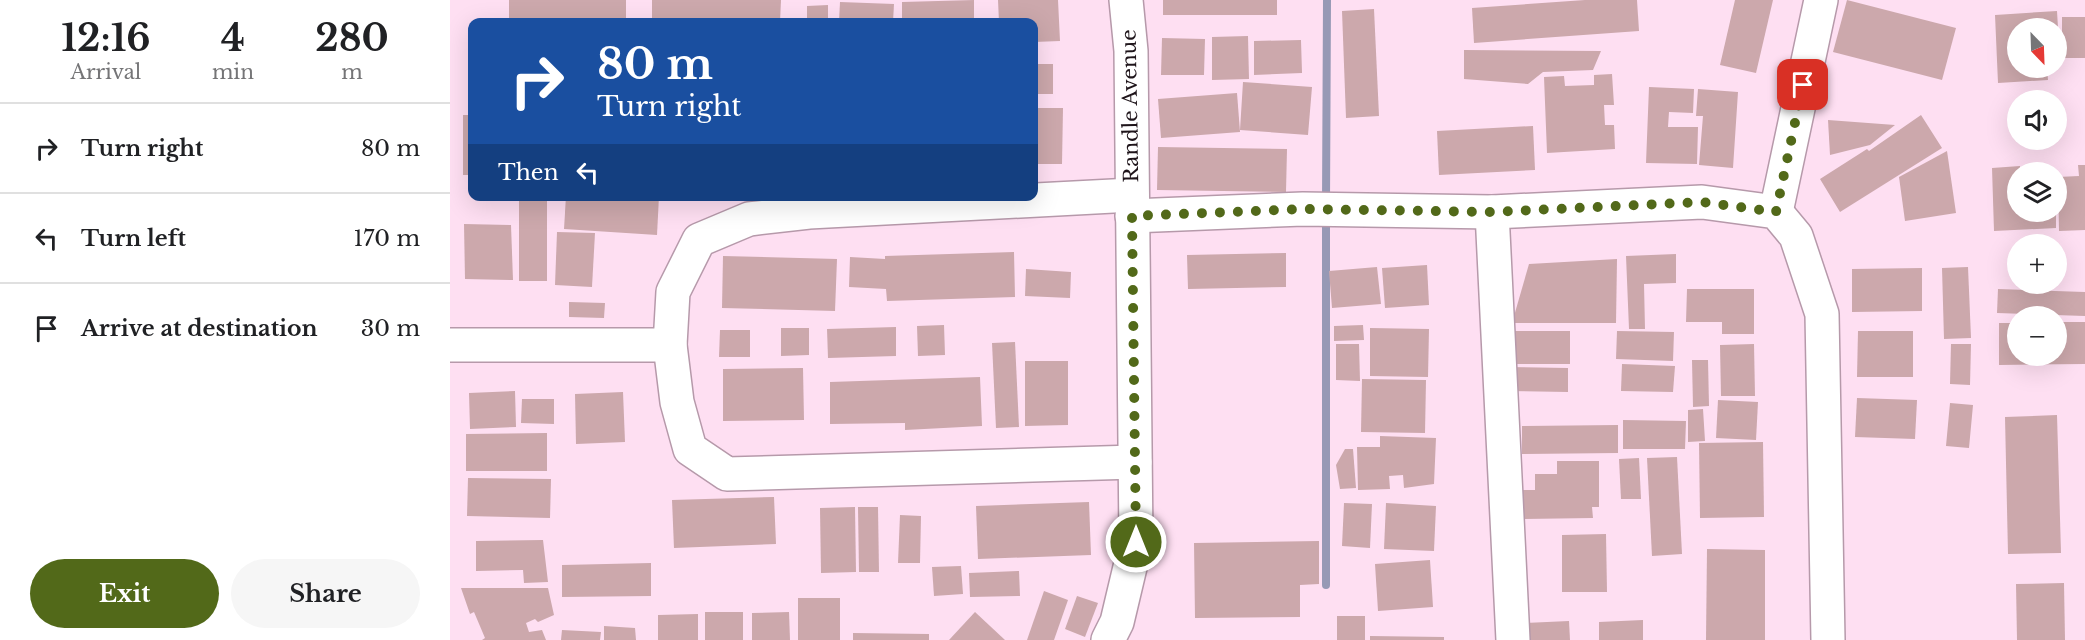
<!DOCTYPE html>
<html lang="en">
<head>
<meta charset="utf-8">
<style>
  :root { --surface:#fff; --page:#f6f6f6; --text:#202124; --muted:#757577; --line:#e0e0e0; --accent:#526919 }
  body { margin:0; font-family:"Libre Baskerville",serif; background:var(--page); color:var(--text); height:100vh; display:flex; flex-direction:column; font-size:22px; white-space:nowrap }
  * { box-sizing:border-box; margin:0 }
  p { font-size:20px; color:var(--muted) }
  .icon { flex:none; width:33px; height:33px; fill:none; stroke:currentColor; stroke-width:2; stroke-linecap:round; stroke-linejoin:round }
  .map { position:relative; flex:1; overflow:hidden }
  .drawer { display:flex; flex-direction:column; background:var(--surface); width:450px }
  .drawer>* { flex:none }
  .banner { position:absolute; left:18px; top:18px; width:570px; height:183px; border-radius:12px; box-shadow:0 6px 24px #0002; background:#1a4fa0; color:#fff; overflow:hidden }
  .needle { width:39px; rotate:157deg }
  .controls { position:absolute; left:1557px; top:18px; display:grid; gap:12px }
  .controls a { display:grid; place-items:center; width:60px; height:60px; border-radius:50%; background:var(--surface); box-shadow:0 6px 24px #0002; font-size:30px }
  .pin { position:absolute; display:grid; place-items:center; width:51px; height:51px; color:#fff; margin:-26px; border-radius:12px; box-shadow:0 3px 9px #0006 }
  .me { position:absolute; width:66px; margin:-33px; rotate:0deg; stroke-linejoin:round; filter:drop-shadow(0 0 4px #0008) }
  .turn { display:flex; align-items:center; gap:21px; height:126px; padding:0 30px; font-size:27px }
  .turn .icon { width:78px; height:78px; stroke-width:2.5 }
  .turn b { display:block; font-size:42px; line-height:51px }
  .then { display:flex; align-items:center; height:57px; padding:0 30px; background:#0003; gap:12px; font-size:22px }
  .eta { display:flex; justify-content:space-evenly; align-items:center; height:102px; text-align:center }
  .eta b { font-size:36px; font-weight:700; line-height:42px }
  .action { display:flex; gap:12px; margin-top:auto; padding:12px 30px }
  .action a { flex:1; height:69px; border-radius:36px; background:var(--accent); color:#fff; font-size:24px; font-weight:700; line-height:69px; text-align:center }
  .action a+a { background:var(--page); color:var(--text) }
  ul { padding:0; list-style:none }
  li { display:flex; align-items:center; gap:18px; height:90px; padding:0 30px; border-top:2px solid var(--line) }
  li div { flex:1 }
  li b { display:block; font-size:22px }
  li em { font-style:normal }
  main { display:flex; flex:1; min-height:0 }
  .map>svg:first-child { display:block }
</style>
</head>
<body>
<main>
<section class="drawer">
<div class="eta">
<div><b>12:16</b><p>Arrival</p></div>
<div><b>4</b><p>min</p></div>
<div><b>280</b><p>m</p></div>
</div>
<ul>
<li><svg class="icon" aria-label="right" viewBox="0 0 24 24"><path d="M7 20v-9h11M14 6l5 5-5 5"/></svg><div><b>Turn right</b></div><em>80 m</em></li>
<li><svg class="icon" aria-label="left" viewBox="0 0 24 24"><path d="M17 20v-9H6M10 6l-5 5 5 5"/></svg><div><b>Turn left</b></div><em>170 m</em></li>
<li><svg class="icon" aria-label="arrive" viewBox="0 0 24 24"><path d="M6 21V4h12l-3 4 3 4H6"/></svg><div><b>Arrive at destination</b></div><em>30 m</em></li>
</ul>
<div class="action"><a>Exit</a><a>Share</a></div>
</section>
<div class="map">
<svg width="1635" height="640" viewBox="0 0 1635 640">
  <rect width="100%" height="100%" fill="#fedff2"/>
  <g fill="none" stroke-linecap="round" stroke-linejoin="round">
    <!-- stream -->
    <g stroke="#9799b5" stroke-width="8">
      <path d="M876 203 877 0"/>
      <path d="M876 585V218"/>
    </g>
  </g>
  <!-- building -->
  <g fill="#cca8ac">
    <rect x="59" y="0" width="117" height="22"/>
    <path d="M202 0H331L330 22 202 21Z"/>
    <path d="M524 0V22H452V2Z"/>
    <path d="M548 0H608L610 41 584 42V22H549Z"/>
    <rect x="713" y="0" width="114" height="15"/>
    <path d="M1135 0H1187L1189 31 1024 43 1022 8Z"/>
    <path d="M1285 0H1323L1306 73 1270 65Z"/>
    <path d="M1397 0 1506 28 1492 80 1383 52Z"/>
    <path d="M390 2 444 4 443 22H389Z"/>
    <path d="M378 5V22H357V6Z"/>
    <path d="M924 9 929 116 896 118 892 11Z"/>
    <path d="M1607 11 1608 28H1568V68H1597L1598 80 1548 83 1545 15Z"/>
    <rect x="1612" y="17" width="23" height="41"/>
    <path d="M798 36 799 79 762 80V37Z"/>
    <path d="M712 38 755 39 754 75H711Z"/>
    <path d="M851 40 852 73 804 75V41Z"/>
    <path d="M1014 50 1151 51 1143 70 1093 72 1078 84 1014 79Z"/>
    <rect x="584" y="64" width="19" height="30"/>
    <path d="M1162 74 1164 105H1154L1155 125H1164L1165 149 1097 153 1094 77 1114 76 1115 86 1144 85V75Z"/>
    <path d="M793 82 862 87 858 135 790 130Z"/>
    <path d="M1199 87 1244 89 1243 113 1219 112 1218 127H1248L1247 164 1196 163Z"/>
    <path d="M1248 89 1288 92 1283 168 1249 165 1253 116H1246Z"/>
    <path d="M787 93 790 132 711 138 708 99Z"/>
    <path d="M584 108H613L612 164H584Z"/>
    <rect x="13" y="115" width="9" height="60"/>
    <path d="M1471 115 1492 148 1390 212 1370 179 1417 149 1419 151Z"/>
    <path d="M1378 120 1445 125 1420 145 1380 155Z"/>
    <path d="M1083 126 1085 170 989 175 987 131Z"/>
    <path d="M708 147 837 149 836 192 707 190Z"/>
    <path d="M1497 151 1506 213 1455 221 1449 177Z"/>
    <path d="M1628 165H1635V230L1609 231 1608 177 1629 176Z"/>
    <path d="M1570 166 1568 212H1606V228L1544 231 1542 168Z"/>
    <rect x="69" y="196" width="28" height="85"/>
    <path d="M116 196H209L207 235 114 229Z"/>
    <path d="M14 224 61 225 63 280 15 279Z"/>
    <path d="M107 232 145 233 142 287 105 285Z"/>
    <path d="M564 252 565 297 437 301 436 289 399 287 400 257 435 259V256Z"/>
    <path d="M836 253V287L738 289 737 255Z"/>
    <path d="M1226 254V283L1194 284 1195 329H1179L1176 256Z"/>
    <path d="M273 256 387 259 385 311 272 308Z"/>
    <path d="M1167 259 1166 323H1062L1079 264Z"/>
    <path d="M977 265 979 305 935 308 932 268Z"/>
    <path d="M927 267 931 304 882 308 879 271Z"/>
    <path d="M1518 267 1521 338 1494 339 1492 268Z"/>
    <path d="M1472 268V311L1402 312V269Z"/>
    <path d="M576 269 621 272 620 298 575 296Z"/>
    <path d="M1237 289H1304V334H1272V322H1236Z"/>
    <path d="M1548 289 1635 292V316L1547 313Z"/>
    <path d="M119 302 155 303 154 318 119 317Z"/>
    <path d="M1606 322H1635V364L1549 365V323H1568V356H1606Z"/>
    <path d="M494 325 495 355 468 356 467 326Z"/>
    <path d="M913 325 914 340 884 341V326Z"/>
    <path d="M446 327V356L378 358 377 329Z"/>
    <path d="M331 328H359V355L331 356Z"/>
    <path d="M920 328 979 329 978 377 920 376Z"/>
    <path d="M270 330H300V357H269Z"/>
    <rect x="1065" y="331" width="55" height="33"/>
    <path d="M1167 331 1224 332 1223 361 1166 359Z"/>
    <path d="M1408 331H1463V377H1407Z"/>
    <path d="M565 342 569 427 546 428 542 343Z"/>
    <path d="M886 344H909L910 381 886 380Z"/>
    <path d="M1304 344 1305 396H1271L1270 345Z"/>
    <path d="M1501 344H1521L1520 385 1500 384Z"/>
    <path d="M1242 360H1258L1259 406 1243 407Z"/>
    <path d="M575 361H618V425L575 426Z"/>
    <path d="M1172 364 1225 366 1223 392 1171 391Z"/>
    <path d="M1054 367 1118 368V392L1054 391Z"/>
    <path d="M353 368 354 420 273 421V369Z"/>
    <path d="M530 377 532 426 455 430V423L380 424V382Z"/>
    <path d="M912 379 976 380 975 433 911 432Z"/>
    <path d="M65 391 66 427 20 429 19 393Z"/>
    <path d="M173 392 175 442 126 444 125 394Z"/>
    <path d="M1407 398 1467 400 1465 439 1405 437Z"/>
    <path d="M72 399H104V424L71 423Z"/>
    <path d="M1268 400 1308 402 1306 440 1266 438Z"/>
    <path d="M1500 403 1523 405 1519 448 1496 446Z"/>
    <path d="M1253 409 1255 441 1238 442V410Z"/>
    <path d="M1607 415 1611 553 1558 554 1555 417Z"/>
    <path d="M1173 420 1236 421 1235 449H1173Z"/>
    <path d="M1168 425V453L1072 454V426Z"/>
    <path d="M97 433V471H16V434Z"/>
    <path d="M930 436 986 438 984 484 954 488 953 475 939 476 940 489 908 490 907 447H930Z"/>
    <path d="M1313 442 1314 517 1250 518 1249 443Z"/>
    <path d="M895 449H903L906 488 890 489 886 465Z"/>
    <path d="M1227 457 1232 554 1202 556 1197 458Z"/>
    <path d="M1189 458 1191 499H1171L1169 459Z"/>
    <path d="M1107 461H1149V507H1142L1143 518 1071 519V490H1085V474H1107Z"/>
    <path d="M18 478 101 479 100 518 17 516Z"/>
    <path d="M324 497 326 544 224 548 222 500Z"/>
    <path d="M639 502 641 555 528 559 526 506Z"/>
    <path d="M894 503 922 504 920 548 892 546Z"/>
    <path d="M936 503 986 506 984 551 934 549Z"/>
    <path d="M405 507 406 572 371 573 370 508Z"/>
    <path d="M408 507H428L429 572H409Z"/>
    <path d="M450 515 471 516 470 563H448Z"/>
    <path d="M1156 534 1157 592H1112V535Z"/>
    <path d="M93 540 98 582 74 583 73 570 26 571V541Z"/>
    <path d="M869 541V584L850 585V617L745 618 744 543Z"/>
    <path d="M1257 549 1315 550V640H1256Z"/>
    <path d="M980 560 983 607 928 611 925 564Z"/>
    <path d="M201 563V596L112 597V565Z"/>
    <path d="M511 566 513 594 484 596 482 567Z"/>
    <path d="M569 571 570 596 520 597 519 573Z"/>
    <path d="M1614 583 1615 640H1567L1566 584Z"/>
    <path d="M11 588H98L104 615 88 622 85 619 76 623 79 632 92 630 96 640H32L35 638 24 612 20 614Z"/>
    <path d="M594 591 618 600 604 640H577Z"/>
    <path d="M627 596 648 603 635 637 615 629Z"/>
    <rect x="348" y="598" width="42" height="42"/>
    <rect x="255" y="612" width="38" height="28"/>
    <path d="M339 612 340 640H302V613Z"/>
    <path d="M525 612 555 640H499Z"/>
    <path d="M248 614V640H208V615Z"/>
    <rect x="887" y="616" width="28" height="24"/>
    <path d="M1193 620V640H1149V622Z"/>
    <path d="M1119 621 1120 640H1076L1075 623Z"/>
    <path d="M154 626 185 628 186 640H154Z"/>
    <path d="M112 630 151 632 150 640H111Z"/>
    <path d="M403 633 479 634V640H403Z"/>
    <path d="M920 636 994 637V640H920Z"/>
  </g>
  <g fill="none" stroke-linecap="round" stroke-linejoin="round">
    <!-- minor casing -->
    <g stroke="#b699aa" stroke-width="36">
      <g id="minor">
        <path d="M682 195 359 212 299 219 249 240 223 292 220 345 227 402 240 449 277 474 685 462"/>
        <path d="M1042 212 1063 640"/>
        <path d="M1326 212 1371 0"/>
        <path d="M682 216 853 209 1042 212 1252 202 1326 212 1346 236 1372 314 1378 640"/>
        <path d="M0 345H220"/>
        <path d="M658 640 667 622 686 542 681 51 676 0"/>
      </g>
    </g>
    <!-- minor -->
    <use href="#minor" stroke="#fff" stroke-width="33"/>
  </g>
  <g fill="none" stroke-linecap="round" stroke-linejoin="round">
    <!-- route -->
    <path stroke="#526919" stroke-width="10" stroke-dasharray="0 18" d="M686 542 682 216 853 209 1042 212 1252 202 1326 212 1353 85"/>
  </g>
  <g text-anchor="middle" stroke-width="5" stroke-linejoin="round" paint-order="stroke">
    <!-- street labels -->
    <g font-size="20" fill="#1e141a" stroke="#fff">
      <text transform="translate(680 106) rotate(-91)" y="7">Randle Avenue</text>
    </g>
  </g>
</svg>
<div class="controls">
<a><svg class="needle" viewBox="-14 -14 28 28"><path d="M0-13l5 13h-10z" fill="#e53935"/><path d="M0 13l5-13h-10z" fill="#757577"/></svg></a>
<a><svg class="icon" aria-label="sound" viewBox="0 0 24 24"><path d="M4 9h4l5-4v14l-5-4H4zM17 9q2 3 0 6"/></svg></a>
<a><svg class="icon" aria-label="layers" viewBox="0 0 24 24"><path d="M12 4l9 5-9 5-9-5zM3 14l9 5 9-5"/></svg></a>
<a>+</a>
<a>−</a>
</div>
<div class="pin" style="left:1353px;top:85px;background:#d93025"><svg class="icon" aria-label="arrive" viewBox="0 0 24 24"><path d="M6 21V4h12l-3 4 3 4H6"/></svg></div>
<svg class="me" style="left:686px;top:542px" viewBox="-20 -20 40 40"><circle r="17" fill="#526919" stroke="#fff" stroke-width="3"/><path d="M0-11L8 9 0 5-8 9z" fill="#fff"/></svg>
<div class="banner">
<div class="turn"><svg class="icon" aria-label="right" viewBox="0 0 24 24"><path d="M7 20v-9h11M14 6l5 5-5 5"/></svg><div><b>80 m</b>Turn right</div></div>
<div class="then">Then<svg class="icon" aria-label="left" viewBox="0 0 24 24"><path d="M17 20v-9H6M10 6l-5 5 5 5"/></svg></div>
</div>
</div>
</main>
</body>
</html>
